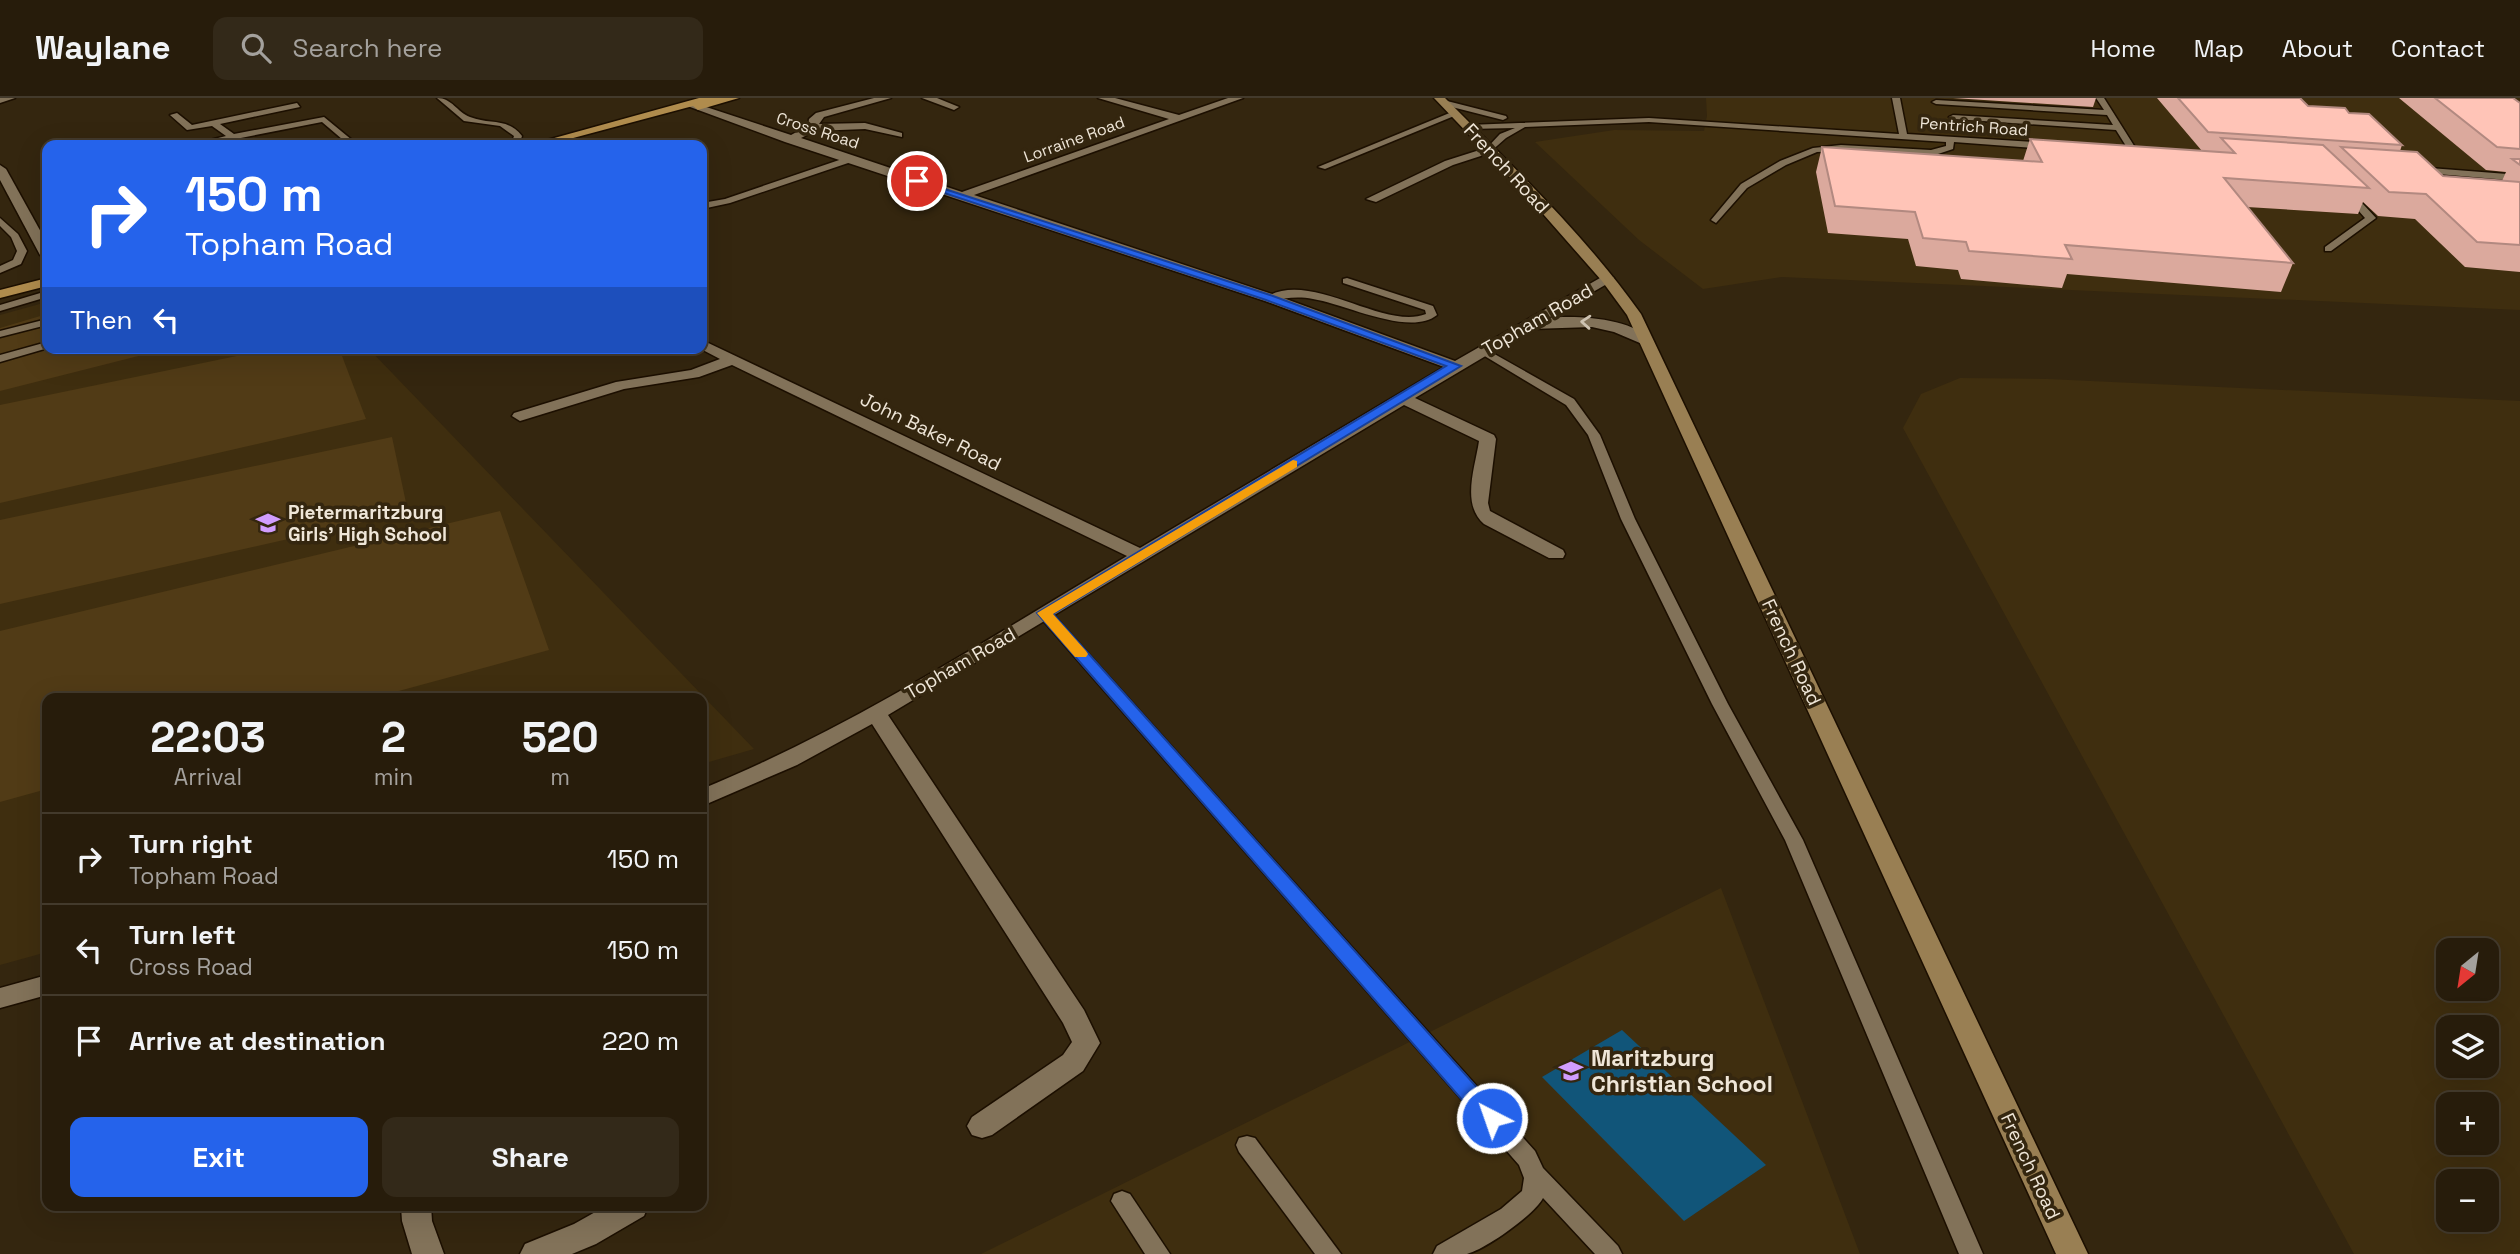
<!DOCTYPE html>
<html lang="en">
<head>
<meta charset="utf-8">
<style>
  :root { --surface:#271c0b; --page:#332919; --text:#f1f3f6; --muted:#a4a19d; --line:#433a2c; --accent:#2563eb }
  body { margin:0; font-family:"Space Grotesk",sans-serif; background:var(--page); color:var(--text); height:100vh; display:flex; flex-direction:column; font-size:26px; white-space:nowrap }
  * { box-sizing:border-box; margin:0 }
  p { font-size:23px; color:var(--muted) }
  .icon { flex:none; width:38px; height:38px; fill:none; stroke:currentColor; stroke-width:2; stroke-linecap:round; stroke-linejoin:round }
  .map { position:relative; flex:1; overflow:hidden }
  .side { position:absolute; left:42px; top:595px; width:665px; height:518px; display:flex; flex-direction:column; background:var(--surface); border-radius:14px; box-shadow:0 7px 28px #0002,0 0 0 2px var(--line) }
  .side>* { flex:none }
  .top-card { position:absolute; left:42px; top:42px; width:665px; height:214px; border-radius:14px; box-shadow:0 7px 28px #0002,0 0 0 2px var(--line); background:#2563eb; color:#fff; overflow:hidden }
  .needle { width:46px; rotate:210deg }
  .tools { position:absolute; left:2436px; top:840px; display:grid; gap:14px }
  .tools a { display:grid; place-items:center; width:63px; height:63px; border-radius:14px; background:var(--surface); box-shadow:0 7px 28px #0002,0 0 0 2px var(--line); font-size:35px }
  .pin { position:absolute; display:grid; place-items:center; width:60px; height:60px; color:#fff; margin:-30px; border:4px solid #fff; border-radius:50%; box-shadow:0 2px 7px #0007 }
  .me { position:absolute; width:77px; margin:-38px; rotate:319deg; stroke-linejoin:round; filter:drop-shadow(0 0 5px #0008) }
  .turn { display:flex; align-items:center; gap:24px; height:147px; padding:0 28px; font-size:32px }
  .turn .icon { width:91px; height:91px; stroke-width:2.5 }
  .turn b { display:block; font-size:49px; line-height:60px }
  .then { display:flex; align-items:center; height:66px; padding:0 28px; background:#0003; gap:14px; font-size:26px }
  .eta { display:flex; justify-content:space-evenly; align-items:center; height:119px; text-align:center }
  .eta b { font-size:42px; font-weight:700; line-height:49px }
  .primary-button { display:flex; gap:14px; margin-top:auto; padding:14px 28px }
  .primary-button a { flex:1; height:80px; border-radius:14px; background:var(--accent); color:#fff; font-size:28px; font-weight:700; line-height:80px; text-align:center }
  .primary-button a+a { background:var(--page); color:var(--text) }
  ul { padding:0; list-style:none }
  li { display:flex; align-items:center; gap:21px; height:91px; padding:0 28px; border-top:2px solid var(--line) }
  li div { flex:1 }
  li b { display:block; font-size:26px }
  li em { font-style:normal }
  header { display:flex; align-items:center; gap:42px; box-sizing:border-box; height:98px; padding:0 35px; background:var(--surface); border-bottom:2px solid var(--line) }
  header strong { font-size:33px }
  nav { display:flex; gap:38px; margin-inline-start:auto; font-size:24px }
  .search { width:490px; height:63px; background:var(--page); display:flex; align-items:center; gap:18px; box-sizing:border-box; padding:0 24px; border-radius:14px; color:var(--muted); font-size:26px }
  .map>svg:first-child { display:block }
</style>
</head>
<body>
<header>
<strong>Waylane</strong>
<div class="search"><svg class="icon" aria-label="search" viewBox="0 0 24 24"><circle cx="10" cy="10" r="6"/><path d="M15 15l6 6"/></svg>Search here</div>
<nav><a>Home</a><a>Map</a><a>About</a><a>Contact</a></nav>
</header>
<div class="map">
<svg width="2520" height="1156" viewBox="0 0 2520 1156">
  <rect width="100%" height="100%" fill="#34260f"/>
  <!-- built -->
  <g fill="#3f2e0f" fill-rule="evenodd">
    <path d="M1706 0H2520V212L1782 179 1703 191 1639 142 1535 44 1614 32 1704 33 1707 18Z"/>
    <path d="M47 204V250H368L754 651 702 666V600H47V854L0 867V217Z"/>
    <path d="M1960 280 2048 281 2520 303V1156H2354L1903 330 1921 296ZM2448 852H2487V891H2448ZM2448 929H2487V968H2448ZM2448 1006H2487V1045H2448ZM2448 1083H2487V1122H2448Z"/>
    <path d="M1721 790 1860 1156H981Z"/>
  </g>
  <!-- green -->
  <g fill="#513b16">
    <path d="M47 216V250H170L0 293V230Z"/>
    <path d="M275 250H339L366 321 0 405V307Z"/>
    <path d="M392 339 408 414 0 506V422Z"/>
    <path d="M500 413 549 552 373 600H47V691L0 704V533Z"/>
  </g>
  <!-- water -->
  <path fill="#115579" d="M1622 932 1766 1067 1684 1123 1542 979Z"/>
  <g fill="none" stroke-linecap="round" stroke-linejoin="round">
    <!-- lane casing -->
    <g stroke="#1c0f00" stroke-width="3">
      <g id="lane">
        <path d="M437 0C452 0 457 14 470 19 490 27 507 19 522 38L519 47H511L514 38 500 28 464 23Z"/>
        <path d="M1892 0H1900L1907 36 2049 45 2053 48 2049 51 1954 44 1953 51 1932 58 1841 53 1817 54 1786 67 1747 90 1716 125 1711 122 1741 86 1780 63 1813 50 1841 47 1931 52 1946 48V44L1649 24 1525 29 1506 40 1489 55 1485 52 1500 36 1515 30 1468 31 1464 29 1468 27 1649 20 1899 36Z"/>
        <path d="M2096 0H2104L2138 54 2137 56H2131L2116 32 1953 21 1949 19 1953 17 2113 27 2107 17 1936 6 1932 4 1936 2 2104 12Z"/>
        <path d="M1447 3 1506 18 1507 20 1503 22 1444 7Z"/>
        <path d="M297 5 300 9 220 26 234 36 324 19 358 47H349L322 24 205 47H190L226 38 212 28 187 32 170 17 177 15 192 27Z"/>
        <path d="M1452 14 1459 16 1325 71 1318 69Z"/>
        <path d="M851 58 855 61 854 63 730 105 702 111V105L725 101Z"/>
        <path d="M2417 69 2520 77V83L2414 74V70Z"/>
        <path d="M2343 91H2349L2376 120 2331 153H2325V149L2365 120 2343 95Z"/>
        <path d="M0 120 18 136 27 153 21 166 0 175V168L13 162 17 153 11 139 0 128Z"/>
        <path d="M1347 180 1433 208 1437 217C1410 239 1345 206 1313 201 1298 198 1285 200 1270 203L1265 200C1309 170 1383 233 1426 216L1425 212 1343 185V181Z"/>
        <path d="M47 193V199L0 213V207Z"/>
        <path d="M47 221V227L0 239V233Z"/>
        <path d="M47 244 48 250 0 264V257Z"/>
        <path d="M1482 249 1574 301 1600 337 1635 421 1728 606 1803 742 1983 1156H1959L1785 742 1712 606 1621 421 1588 337 1566 307 1478 254V250Z"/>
        <path d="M1044 511 1049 512 1535 1053 1543 1070 1618 1148 1622 1156H1595L1543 1100C1534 1117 1486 1151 1467 1156 1457 1156 1443 1156 1433 1156L1437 1148 1501 1111 1522 1093 1524 1080 1519 1067 1039 518 1037 515Z"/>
        <path d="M1247 1038 1255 1040 1341 1156H1315L1239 1054 1236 1047 1239 1040Z"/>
        <path d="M1122 1093 1130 1096 1170 1156H1145L1111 1103 1114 1096Z"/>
      </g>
    </g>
    <!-- street casing -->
    <g stroke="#1c0f00" stroke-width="3">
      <g id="street">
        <path d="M0 0H15L0 5Z"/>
        <path d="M874 0H891L824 19 819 26 865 25 902 35V39L865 31 815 33 801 40 962 94 1169 21 1098 0H1115L1179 17 1228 0H1243L974 97 1275 197 1455 263 1607 176 1614 180 1612 183 1548 220C1579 217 1632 220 1654 244L1647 248 1614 234 1592 229 1531 231 1415 300 1494 337 1496 341 1488 405 1490 413 1563 452 1565 456 1563 460H1549L1484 426C1461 406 1475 370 1479 343L1404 307 888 617 1084 912 1100 945 1083 973 992 1037 982 1040 972 1037 967 1028 972 1019 1063 957 1072 944 1063 925 872 626 797 667 702 708V691C851 630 988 541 1127 458L732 267 699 279 624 291 520 323 512 318 514 315 616 284 691 272 720 261 699 250H702V242L1140 450 1444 269 1265 203 785 44 682 6 691 4 791 37 808 28 809 21 816 15Z"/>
        <path d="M922 0H937L959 9 954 12Z"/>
        <path d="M1489 49 1495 52 1493 54 1453 67 1376 104 1366 101 1445 63Z"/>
        <path d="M0 67 6 71 47 145V161L40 157 0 82Z"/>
        <path d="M47 877V897L0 910V890Z"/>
        <path d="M401 1108H431L432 1123 444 1156H412L402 1123Z"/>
        <path d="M606 1108H648L644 1118 596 1146 572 1156H520L525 1146 574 1126Z"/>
      </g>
    </g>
    <!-- secondary casing -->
    <g stroke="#1c0f00" stroke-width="3">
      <path id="secondary" d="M1434 0H1445C1513 69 1585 137 1641 216L2088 1156H2056L1627 217 1602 183 1522 92Z"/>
    </g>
    <!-- primary casing -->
    <g stroke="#1c0f00" stroke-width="3">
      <g id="primary">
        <path d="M699 0H739L698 12 693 8 547 47H529Z"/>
        <path d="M47 180V188L0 200V192Z"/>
      </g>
    </g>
    <!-- lane -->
    <use href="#lane" fill="#827259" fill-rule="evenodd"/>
    <!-- street -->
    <use href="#street" fill="#827259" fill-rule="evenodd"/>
    <!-- secondary -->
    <use href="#secondary" fill="#997f53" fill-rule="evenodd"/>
    <!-- primary -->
    <use href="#primary" fill="#b08c4d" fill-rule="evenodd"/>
  </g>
  <!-- wall -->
  <g fill="#dba99d">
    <path d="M1953 0H2096L2093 9Z"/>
    <path d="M2157 0H2300L2308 8 2349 15 2402 47 2400 53 2443 78 2502 83 2506 74 2486 72 2399 0H2513L2520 5V174L2465 169 2415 121 2378 118 2363 104 2358 116 2247 109 2293 165 2281 194 2067 176 2062 190 1961 181 1958 172 1916 168 1908 141 1828 135 1816 74 1822 49 2023 63 2030 41 2202 53Z"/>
  </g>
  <!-- building -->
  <g fill="#ffc4b7" stroke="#b28980" stroke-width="2">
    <path d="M2178 0H2300L2308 8 2345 10 2349 15 2369 16 2402 47 2208 34Z"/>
    <path d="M2435 0H2513L2520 5V51L2497 49Z"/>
    <path d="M2221 40 2323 47 2369 90 2224 80 2293 165 2065 147 2072 161 1969 153 1966 144 1923 140 1915 114 1835 108 1822 49 2042 64 2030 41 2235 55Z"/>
    <path d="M2341 49 2417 54 2443 78 2520 84V147L2477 144 2426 96 2389 94Z"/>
    <path d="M2512 61H2520V67Z"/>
  </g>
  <!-- one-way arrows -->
  <defs><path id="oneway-chevron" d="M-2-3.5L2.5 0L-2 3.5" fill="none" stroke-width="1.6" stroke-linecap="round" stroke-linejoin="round" transform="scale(1.75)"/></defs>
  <use stroke="#cec3b2" href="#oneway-chevron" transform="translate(1586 224) rotate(-176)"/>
  <!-- route -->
  <path fill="#2563eb" stroke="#184099" stroke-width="2" d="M914 81 1273 198 1461 268 1053 516 1499 1014 1503 1020 1499 1027 1492 1029 1484 1027 1037 515 1446 268 1266 202 914 85Z"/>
  <!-- slow -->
  <path fill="#f59e0b" d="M1293 362 1297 363V369L1053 516 1086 553 1088 556 1086 559H1075L1037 515Z"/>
  <!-- icons -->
  <defs>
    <g id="school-bare" transform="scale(1.89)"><path d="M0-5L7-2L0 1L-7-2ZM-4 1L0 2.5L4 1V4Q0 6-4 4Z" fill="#d19dfe" stroke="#34260f" stroke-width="2.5" paint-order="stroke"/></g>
  </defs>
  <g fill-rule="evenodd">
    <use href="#school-bare" x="268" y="425"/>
    <use href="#school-bare" x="1571" y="973"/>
  </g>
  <g text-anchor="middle" stroke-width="7" stroke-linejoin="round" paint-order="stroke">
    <!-- far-street labels -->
    <g font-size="16" fill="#efe6d8" stroke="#34260f">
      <text transform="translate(1974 28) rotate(4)" y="6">Pentrich Road</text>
      <text transform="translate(818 32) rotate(18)" y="6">Cross Road</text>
      <text transform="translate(1074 41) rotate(-20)" y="6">Lorraine Road</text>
    </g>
    <!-- street labels -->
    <g font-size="19" fill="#efe6d8" stroke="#34260f">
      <text transform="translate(1507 70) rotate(47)" y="7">French Road</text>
      <text transform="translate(1537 221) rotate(-30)" y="7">Topham Road</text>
      <text transform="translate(931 333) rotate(26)" y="7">John Baker Road</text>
      <text transform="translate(1792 554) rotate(65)" y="7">French Road</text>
      <text transform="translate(960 565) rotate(-30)" y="7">Topham Road</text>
      <text transform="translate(2031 1068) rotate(65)" y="7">French Road</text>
    </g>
    <!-- poi labels -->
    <g font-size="19" font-weight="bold" fill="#efe6d8" stroke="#34260f" text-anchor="start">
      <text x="288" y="421">Pietermaritzburg<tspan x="288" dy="22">Girls' High School</tspan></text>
    </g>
    <!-- near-poi labels -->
    <g font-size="23" font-weight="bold" fill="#efe6d8" stroke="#34260f" text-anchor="start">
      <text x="1591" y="968">Maritzburg<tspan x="1591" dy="26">Christian School</tspan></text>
    </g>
  </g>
</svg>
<div class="tools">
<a><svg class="needle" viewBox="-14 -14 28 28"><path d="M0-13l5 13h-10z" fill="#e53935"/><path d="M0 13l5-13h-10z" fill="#a4a19d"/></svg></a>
<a><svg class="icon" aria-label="layers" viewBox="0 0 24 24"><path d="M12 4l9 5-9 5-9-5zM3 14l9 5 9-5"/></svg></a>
<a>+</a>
<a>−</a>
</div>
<div class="pin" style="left:917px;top:83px;background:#d93025"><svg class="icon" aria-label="arrive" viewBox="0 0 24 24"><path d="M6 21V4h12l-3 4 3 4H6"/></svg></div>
<svg class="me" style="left:1492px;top:1020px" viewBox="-20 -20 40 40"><circle r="17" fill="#2563eb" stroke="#fff" stroke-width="3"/><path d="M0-11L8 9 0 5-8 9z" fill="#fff"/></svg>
<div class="top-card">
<div class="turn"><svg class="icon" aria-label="right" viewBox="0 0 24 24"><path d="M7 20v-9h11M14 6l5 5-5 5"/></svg><div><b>150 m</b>Topham Road</div></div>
<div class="then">Then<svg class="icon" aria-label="left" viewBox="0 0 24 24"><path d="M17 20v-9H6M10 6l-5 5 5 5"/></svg></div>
</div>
<section class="side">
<div class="eta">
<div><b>22:03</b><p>Arrival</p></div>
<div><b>2</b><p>min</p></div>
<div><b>520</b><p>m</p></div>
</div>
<ul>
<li><svg class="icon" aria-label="right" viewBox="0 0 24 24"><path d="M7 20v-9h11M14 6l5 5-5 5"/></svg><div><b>Turn right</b><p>Topham Road</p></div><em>150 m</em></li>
<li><svg class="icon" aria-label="left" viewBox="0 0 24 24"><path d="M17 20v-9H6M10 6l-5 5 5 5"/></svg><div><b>Turn left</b><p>Cross Road</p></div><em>150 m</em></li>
<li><svg class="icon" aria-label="arrive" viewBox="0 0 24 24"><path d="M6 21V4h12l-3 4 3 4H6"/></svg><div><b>Arrive at destination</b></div><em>220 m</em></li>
</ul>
<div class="primary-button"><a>Exit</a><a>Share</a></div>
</section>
</div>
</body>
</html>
